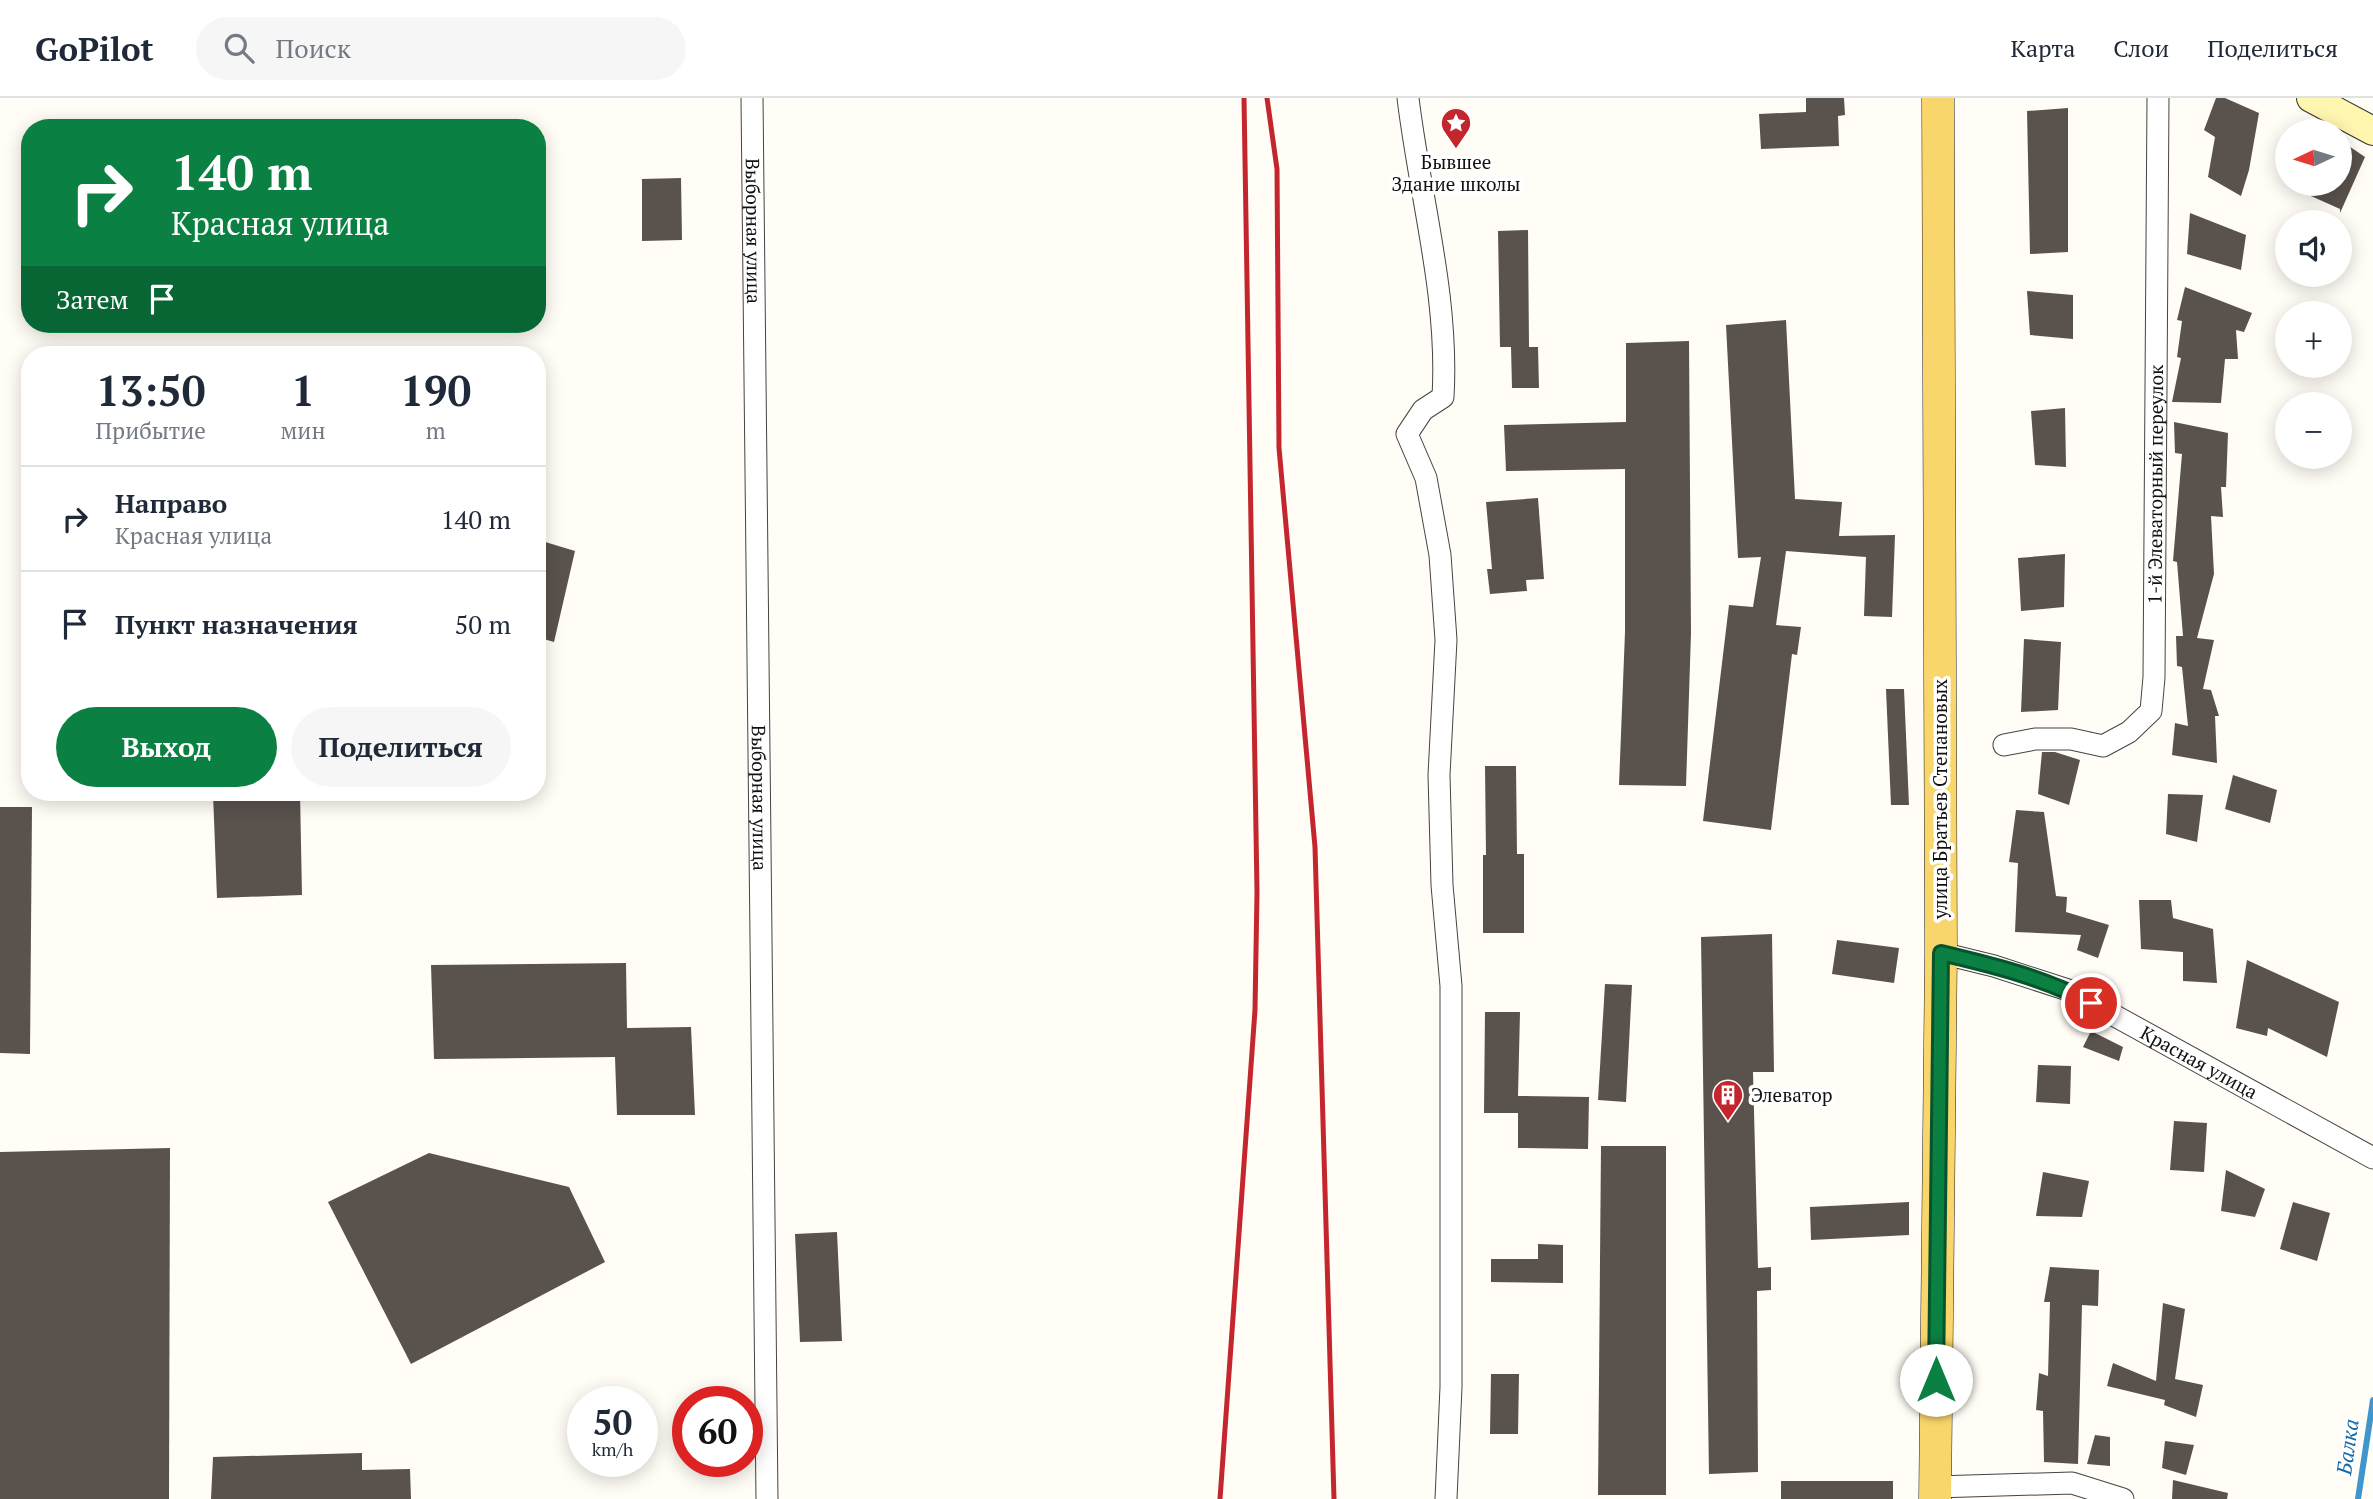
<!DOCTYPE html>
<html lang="ru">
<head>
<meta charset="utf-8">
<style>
  :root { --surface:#fff; --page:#f6f6f7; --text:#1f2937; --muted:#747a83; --line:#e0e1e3; --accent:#0b8043 }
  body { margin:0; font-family:"PT Serif",serif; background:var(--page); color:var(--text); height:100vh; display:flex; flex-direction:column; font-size:26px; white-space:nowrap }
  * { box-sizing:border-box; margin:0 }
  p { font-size:23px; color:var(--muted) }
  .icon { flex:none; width:38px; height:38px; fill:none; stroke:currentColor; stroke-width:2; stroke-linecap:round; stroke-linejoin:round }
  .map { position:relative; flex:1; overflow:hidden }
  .panel { position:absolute; left:21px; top:248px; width:525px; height:455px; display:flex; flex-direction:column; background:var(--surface); border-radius:28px; box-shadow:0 4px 18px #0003 }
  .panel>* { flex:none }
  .guide { position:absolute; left:21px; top:21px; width:525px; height:214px; border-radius:28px; box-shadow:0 4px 18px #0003; background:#0b8043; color:#fff; overflow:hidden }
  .needle { width:46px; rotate:266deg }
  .fabs { position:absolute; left:2275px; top:21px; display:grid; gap:14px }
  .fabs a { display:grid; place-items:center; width:77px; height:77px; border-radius:50%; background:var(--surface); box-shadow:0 4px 18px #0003; font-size:35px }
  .speed { position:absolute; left:567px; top:1288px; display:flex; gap:14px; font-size:35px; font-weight:700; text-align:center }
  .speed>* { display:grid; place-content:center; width:91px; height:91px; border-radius:50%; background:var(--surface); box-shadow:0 4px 18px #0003; line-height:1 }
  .speed small { font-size:18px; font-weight:400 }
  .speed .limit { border:10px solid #d22; background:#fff; color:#111 }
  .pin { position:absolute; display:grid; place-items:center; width:60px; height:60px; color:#fff; margin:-30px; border:4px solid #fff; border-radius:50%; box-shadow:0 2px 7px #0007 }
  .me { position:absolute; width:77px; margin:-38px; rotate:0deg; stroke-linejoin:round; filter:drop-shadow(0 0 5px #0008) }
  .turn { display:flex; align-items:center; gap:24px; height:147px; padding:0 35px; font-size:32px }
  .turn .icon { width:91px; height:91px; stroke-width:2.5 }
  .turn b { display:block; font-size:49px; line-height:60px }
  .then { display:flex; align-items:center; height:66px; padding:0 35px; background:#0003; gap:14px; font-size:26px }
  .eta { display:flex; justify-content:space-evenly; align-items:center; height:119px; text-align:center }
  .eta b { font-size:42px; font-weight:800; line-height:49px }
  .cta { display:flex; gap:14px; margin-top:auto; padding:14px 35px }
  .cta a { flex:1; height:80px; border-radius:42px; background:var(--accent); color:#fff; font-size:28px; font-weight:800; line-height:80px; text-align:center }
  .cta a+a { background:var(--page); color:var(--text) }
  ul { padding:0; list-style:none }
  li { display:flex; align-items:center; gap:21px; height:105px; padding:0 35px; border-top:2px solid var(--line) }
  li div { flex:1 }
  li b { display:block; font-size:26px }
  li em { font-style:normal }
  header { display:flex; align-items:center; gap:42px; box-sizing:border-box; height:98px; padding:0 35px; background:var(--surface); border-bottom:2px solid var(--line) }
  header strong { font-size:33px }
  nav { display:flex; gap:38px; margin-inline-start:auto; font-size:24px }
  .search { width:490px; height:63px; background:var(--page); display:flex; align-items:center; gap:18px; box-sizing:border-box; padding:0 24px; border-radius:38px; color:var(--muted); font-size:26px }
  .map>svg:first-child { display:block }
</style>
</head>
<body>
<header>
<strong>GoPilot</strong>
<div class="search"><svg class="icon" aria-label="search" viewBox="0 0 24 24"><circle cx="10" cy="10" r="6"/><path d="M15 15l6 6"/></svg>Поиск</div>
<nav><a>Карта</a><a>Слои</a><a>Поделиться</a></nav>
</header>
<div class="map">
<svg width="2373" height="1401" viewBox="0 0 2373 1401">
  <rect width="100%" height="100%" fill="#fffdf5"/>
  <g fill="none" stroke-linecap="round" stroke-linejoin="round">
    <!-- stream -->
    <path stroke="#3f96cf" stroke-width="6" d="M2358 1401 2373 1302"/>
  </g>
  <!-- building -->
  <g fill="#5a524d">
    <path d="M1806 0H1844L1845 17 1838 18 1839 48 1761 51 1759 16 1806 14Z"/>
    <path d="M2216 0H2225L2259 15 2249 72 2241 98 2208 79 2215 39 2204 32Z"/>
    <path d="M2068 10V154L2030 156 2027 13Z"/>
    <path d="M2340 42 2365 59 2340 115V111L2311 98 2316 86H2340Z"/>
    <path d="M681 80 682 142 642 143V81Z"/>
    <path d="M2190 115 2246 137 2241 172 2187 156Z"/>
    <path d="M1528 132 1529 249H1538L1539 290H1512L1511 249H1500L1498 133Z"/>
    <path d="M2185 189 2252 215 2244 234 2236 232 2238 261H2225L2221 305 2172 304 2181 260 2177 259 2182 223 2177 222Z"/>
    <path d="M2027 193 2073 197V241L2030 237Z"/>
    <path d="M1786 222 1795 401 1842 404 1839 438 1895 437 1892 519 1864 518 1866 459 1786 453 1776 527 1801 529 1797 557 1792 556 1771 732 1703 723 1729 507 1753 509 1761 459 1738 460 1726 227Z"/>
    <path d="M1689 243 1691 535 1686 688 1619 687 1625 534V371L1506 373 1504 327 1626 324V245Z"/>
    <path d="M2065 310 2066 369 2035 367 2031 313Z"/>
    <path d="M2174 324 2228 335 2226 389H2221L2223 419 2211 418 2214 476 2197 540 2214 542 2203 591 2211 592 2219 618H2215L2217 665 2172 657 2175 625 2188 628 2182 569 2177 568 2176 538H2183L2177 464 2173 463 2182 356 2175 355Z"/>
    <path d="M1538 400 1544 481 1526 482 1527 493 1490 496 1487 471H1492L1486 404Z"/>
    <path d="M542 443 575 453 554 544 537 539V465Z"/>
    <path d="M2065 456 2064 509 2021 513 2018 460Z"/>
    <path d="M2024 541 2061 544 2058 612 2021 614Z"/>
    <path d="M1886 591H1904L1909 707H1891Z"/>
    <path d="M2042 654H2055L2080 662 2069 707 2038 696Z"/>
    <path d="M1485 668H1516L1517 756H1524V835H1483V757H1486Z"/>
    <path d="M2233 677 2277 692 2270 725 2225 711Z"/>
    <path d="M213 695H300L302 797 217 800Z"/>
    <path d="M2168 696 2203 697 2197 744 2166 736Z"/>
    <path d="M0 709H32L30 956 0 955Z"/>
    <path d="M2016 712 2044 714 2056 798 2067 799 2066 814 2109 827 2098 860 2077 852 2081 837 2015 834 2018 765 2009 764Z"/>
    <path d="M2139 802H2171L2173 820 2213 831 2217 885 2183 883V854L2141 851Z"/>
    <path d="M1772 836 1774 974H1753L1758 1170 1771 1169V1192L1757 1193 1758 1374 1709 1376 1701 839Z"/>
    <path d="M1837 842 1899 850 1894 885 1832 876Z"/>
    <path d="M2247 862 2339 904 2327 959 2268 930 2267 938 2236 930Z"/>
    <path d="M626 865 627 930 691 929 695 1017H617L615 959 434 961 431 867Z"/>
    <path d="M1605 886 1632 887 1626 1004 1598 1002Z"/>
    <path d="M1485 914H1520L1518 998 1589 999 1588 1051 1518 1050V1015H1484Z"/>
    <path d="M2091 933 2123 949 2119 963 2083 949Z"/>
    <path d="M2038 967 2071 968 2070 1006 2036 1004Z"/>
    <path d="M2174 1023 2207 1025 2204 1074 2170 1072Z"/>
    <path d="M1601 1048H1666V1397H1598Z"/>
    <path d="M170 1050 169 1401H0V1054Z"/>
    <path d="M429 1055 569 1089 605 1164 411 1266 328 1104Z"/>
    <path d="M2226 1072 2265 1091 2255 1119 2221 1113Z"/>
    <path d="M2043 1074 2089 1083 2082 1119 2036 1118Z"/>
    <path d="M1909 1104V1137L1811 1142 1810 1109Z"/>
    <path d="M2293 1104 2330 1115 2317 1163 2280 1151Z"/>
    <path d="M837 1134 842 1243 800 1244 795 1136Z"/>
    <path d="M1538 1146 1563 1147V1185L1491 1184V1161H1538Z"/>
    <path d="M2050 1169 2099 1172 2098 1208 2082 1207 2078 1366 2044 1364 2043 1313 2036 1312 2039 1275 2048 1278 2050 1204H2044Z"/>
    <path d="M2163 1205 2185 1211 2175 1281 2203 1287 2196 1319 2164 1307 2165 1302 2107 1288 2113 1265 2156 1283Z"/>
    <path d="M1491 1276H1519L1518 1336H1490Z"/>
    <path d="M2095 1337 2110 1339V1368L2087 1366Z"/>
    <path d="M2165 1343 2194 1347 2186 1377 2162 1370Z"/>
    <path d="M362 1355V1372L410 1371 411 1401H211L213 1359Z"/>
    <path d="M2173 1382 2228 1395 2227 1401H2172Z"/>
    <rect x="1781" y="1383" width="112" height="18"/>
  </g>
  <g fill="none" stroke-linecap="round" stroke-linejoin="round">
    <!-- street casing -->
    <g stroke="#444" stroke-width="23">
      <g id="street">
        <path id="s1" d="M752 0 767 1401"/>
        <path d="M1408 0C1420 100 1449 198 1443 299L1423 312 1407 336 1426 380 1440 457 1446 542 1439 677 1442 787 1451 888V1289L1446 1401"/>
        <path id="s2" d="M2004 647 2035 641H2071L2103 648 2129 634 2151 613 2154 579 2158 0"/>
        <path id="s3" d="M1941 855 1994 868 2068 892 2373 1060"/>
        <path d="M1935 1389 2072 1385 2123 1401"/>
      </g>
    </g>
    <!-- secondary casing -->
    <g stroke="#333" stroke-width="30">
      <path id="secondary" d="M2311 0 2373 33"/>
    </g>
    <!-- primary casing -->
    <g stroke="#222" stroke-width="33">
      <path id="primary" d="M1935 1401 1941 855 1938 0"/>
    </g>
    <!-- street -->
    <use href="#street" stroke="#fff" stroke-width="21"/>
    <!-- secondary -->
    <use href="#secondary" stroke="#fff6b0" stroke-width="28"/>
    <!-- primary -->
    <use href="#primary" stroke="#f9d66b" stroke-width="32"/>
    <!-- rail -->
    <g stroke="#c4262e" stroke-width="5">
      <path d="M1267 0 1277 71 1279 350 1315 749 1334 1401"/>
      <path d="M1220 1401 1255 912 1257 794 1244 0"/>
    </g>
  </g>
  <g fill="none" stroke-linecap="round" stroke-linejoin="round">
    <!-- route casing -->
    <g stroke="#07532c" stroke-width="18">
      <path id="route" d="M1936 1282 1941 855C1992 867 2045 880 2091 905"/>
    </g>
    <!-- route -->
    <use href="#route" stroke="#0b8043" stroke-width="12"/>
  </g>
  <!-- icons -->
  <defs>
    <g id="sight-pin" transform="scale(1.575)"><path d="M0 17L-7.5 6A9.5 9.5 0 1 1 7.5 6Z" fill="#c4262e" stroke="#fff"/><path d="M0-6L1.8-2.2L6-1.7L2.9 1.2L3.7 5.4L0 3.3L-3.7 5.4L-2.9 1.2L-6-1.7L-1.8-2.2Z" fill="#fff"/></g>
    <g id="building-pin" transform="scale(1.575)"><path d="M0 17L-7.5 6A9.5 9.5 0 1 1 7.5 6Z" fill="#c4262e" stroke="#fff"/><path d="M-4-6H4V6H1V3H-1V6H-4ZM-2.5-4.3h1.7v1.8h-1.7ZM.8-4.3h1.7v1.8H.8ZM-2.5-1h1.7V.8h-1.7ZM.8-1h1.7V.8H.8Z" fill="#fff"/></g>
  </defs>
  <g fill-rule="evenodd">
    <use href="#sight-pin" x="1456" y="25"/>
    <use href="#building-pin" x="1728" y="997"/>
  </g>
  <g text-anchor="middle" stroke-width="7" stroke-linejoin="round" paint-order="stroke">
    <!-- poi labels -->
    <g font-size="19" fill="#111" stroke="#fff">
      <text x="1456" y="71">Бывшее<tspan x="1456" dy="22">Здание школы</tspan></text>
      <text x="1751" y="1004" text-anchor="start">Элеватор</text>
    </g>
    <!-- street labels -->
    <g font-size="19" fill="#111" stroke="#fff">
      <text dy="7" stroke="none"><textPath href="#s1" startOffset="133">Выборная улица</textPath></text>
      <text dy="7" stroke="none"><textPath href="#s2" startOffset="387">1-й Элеваторный переулок</textPath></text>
      <text dy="7" stroke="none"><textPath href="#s1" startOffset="700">Выборная улица</textPath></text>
      <text transform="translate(1940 701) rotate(-90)" y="7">улица Братьев Степановых</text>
      <text dy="7" stroke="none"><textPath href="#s3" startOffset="282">Красная улица</textPath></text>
    </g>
    <!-- water labels -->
    <g font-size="21" font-style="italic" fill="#1768a6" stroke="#fff">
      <text transform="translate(2348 1349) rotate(-82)" y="7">Балка</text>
    </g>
  </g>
</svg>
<div class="fabs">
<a><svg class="needle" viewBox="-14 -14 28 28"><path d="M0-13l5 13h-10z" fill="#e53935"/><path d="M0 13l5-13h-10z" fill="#747a83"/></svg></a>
<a><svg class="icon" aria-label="sound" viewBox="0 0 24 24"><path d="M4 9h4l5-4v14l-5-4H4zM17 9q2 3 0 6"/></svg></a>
<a>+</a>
<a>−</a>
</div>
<div class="speed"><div>50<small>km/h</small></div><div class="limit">60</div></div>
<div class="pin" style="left:2091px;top:905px;background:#d93025"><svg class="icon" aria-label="arrive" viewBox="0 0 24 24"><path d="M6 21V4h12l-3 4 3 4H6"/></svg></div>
<svg class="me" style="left:1936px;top:1282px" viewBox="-20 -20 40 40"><circle r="19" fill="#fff"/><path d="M0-13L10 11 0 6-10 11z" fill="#0b8043"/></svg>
<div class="guide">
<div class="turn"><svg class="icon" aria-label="right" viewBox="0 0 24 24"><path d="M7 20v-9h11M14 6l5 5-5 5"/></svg><div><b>140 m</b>Красная улица</div></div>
<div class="then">Затем<svg class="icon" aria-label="arrive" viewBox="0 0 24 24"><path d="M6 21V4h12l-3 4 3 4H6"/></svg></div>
</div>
<section class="panel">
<div class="eta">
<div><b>13:50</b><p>Прибытие</p></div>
<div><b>1</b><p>мин</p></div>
<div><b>190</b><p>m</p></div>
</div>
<ul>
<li><svg class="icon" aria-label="right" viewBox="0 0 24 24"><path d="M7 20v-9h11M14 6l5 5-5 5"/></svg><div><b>Направо</b><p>Красная улица</p></div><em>140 m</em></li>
<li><svg class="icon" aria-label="arrive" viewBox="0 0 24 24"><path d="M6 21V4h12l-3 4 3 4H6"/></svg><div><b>Пункт назначения</b></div><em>50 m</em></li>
</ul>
<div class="cta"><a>Выход</a><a>Поделиться</a></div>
</section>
</div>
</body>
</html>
